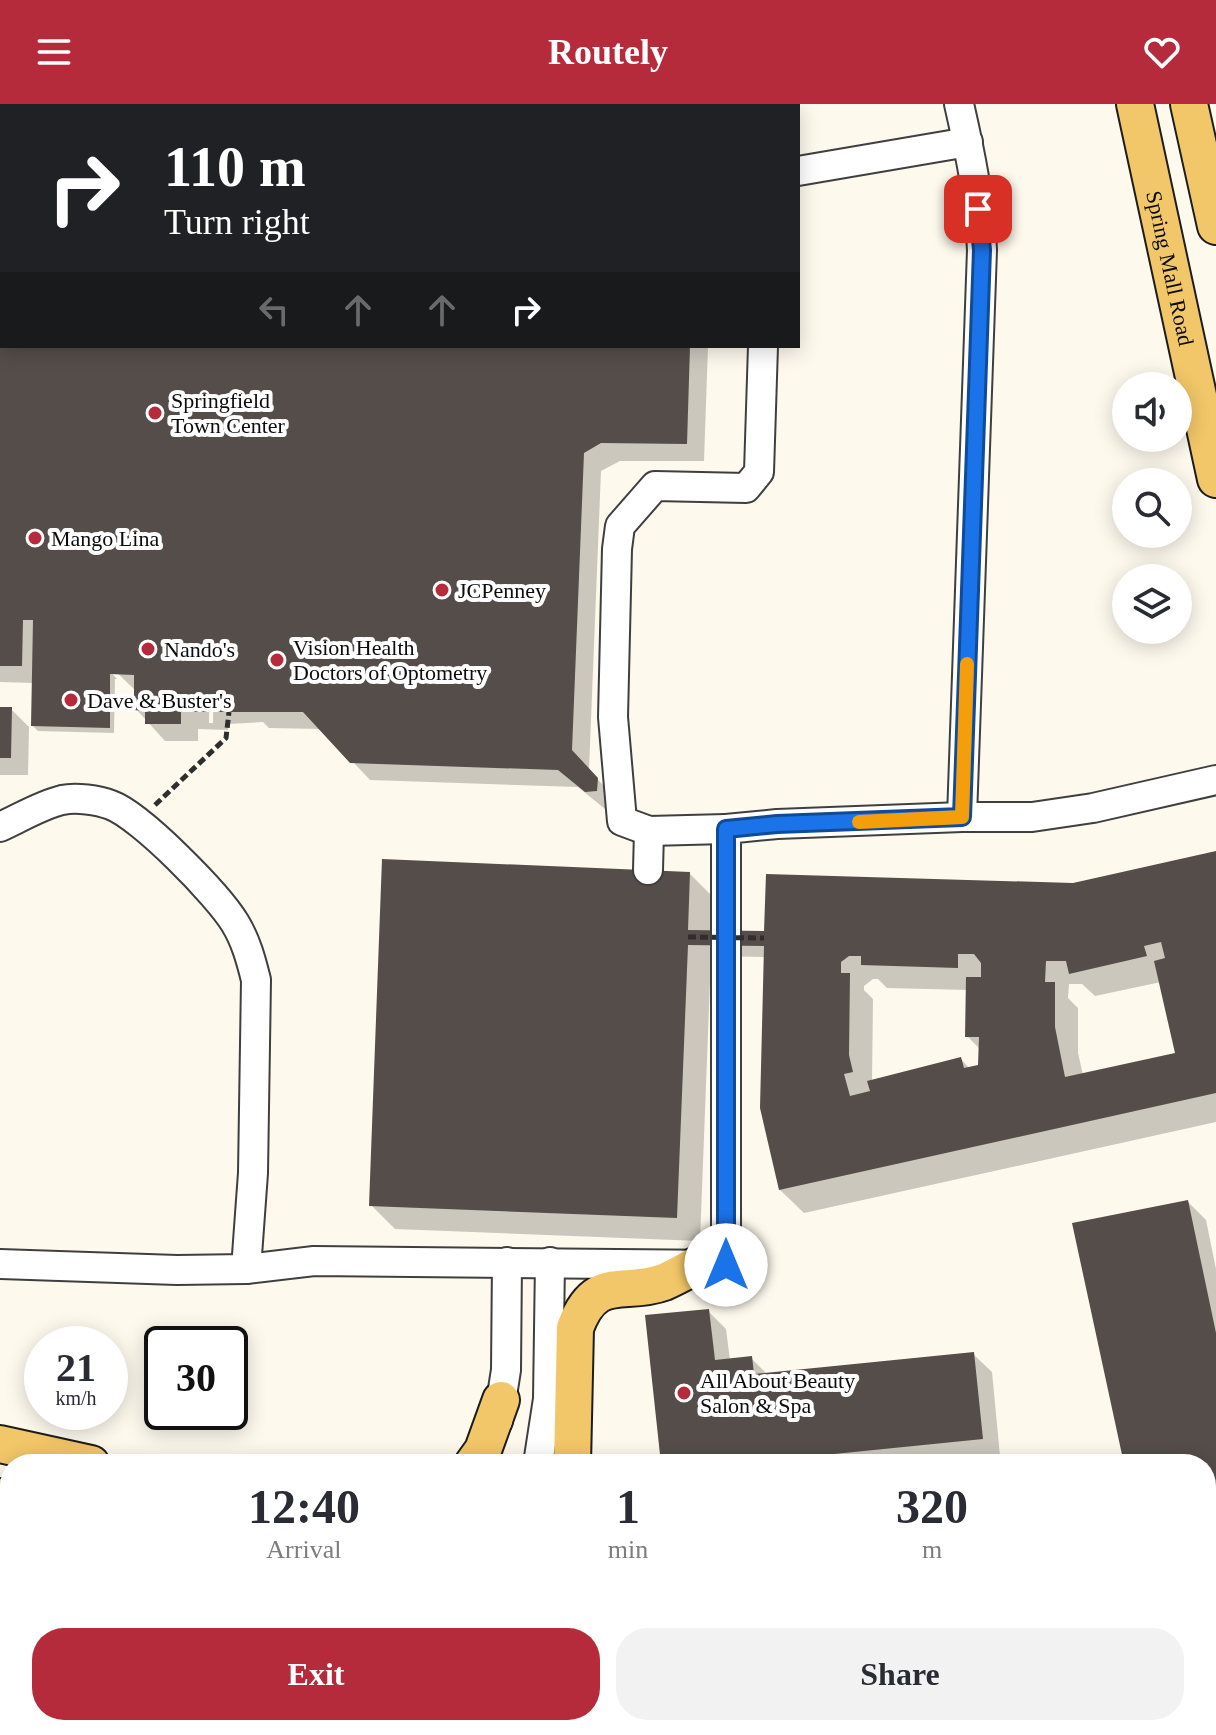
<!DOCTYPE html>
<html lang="en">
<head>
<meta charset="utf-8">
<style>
  :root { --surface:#fff; --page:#f2f2f3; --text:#2b2b33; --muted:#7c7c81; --accent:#b52b3b }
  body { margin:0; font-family:Georgia,serif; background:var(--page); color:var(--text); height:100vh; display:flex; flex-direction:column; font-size:30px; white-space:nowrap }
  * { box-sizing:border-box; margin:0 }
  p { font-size:26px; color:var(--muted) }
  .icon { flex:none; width:44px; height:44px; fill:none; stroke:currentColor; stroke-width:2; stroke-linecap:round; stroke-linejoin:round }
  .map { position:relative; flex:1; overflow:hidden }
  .drawer { position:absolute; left:0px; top:1350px; width:1216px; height:282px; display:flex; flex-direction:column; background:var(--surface); border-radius:32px 32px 0 0; box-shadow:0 4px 20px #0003 }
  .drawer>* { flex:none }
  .hud { position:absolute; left:0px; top:0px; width:800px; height:244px; box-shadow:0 4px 20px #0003; background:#202124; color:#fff; overflow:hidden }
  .controls { position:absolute; left:1112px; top:268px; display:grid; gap:16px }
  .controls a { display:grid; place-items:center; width:80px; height:80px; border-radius:50%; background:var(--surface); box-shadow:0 4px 20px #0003; font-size:40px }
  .speed { position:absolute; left:24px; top:1222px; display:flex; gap:16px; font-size:40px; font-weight:700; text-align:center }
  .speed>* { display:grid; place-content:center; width:104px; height:104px; border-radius:50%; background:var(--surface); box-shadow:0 4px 20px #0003; line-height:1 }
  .speed small { font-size:20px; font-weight:400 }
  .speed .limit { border:4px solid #111; border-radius:12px; background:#fff; color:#111 }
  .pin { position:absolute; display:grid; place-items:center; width:68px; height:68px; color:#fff; margin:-34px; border-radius:16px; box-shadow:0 4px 12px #0006 }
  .me { position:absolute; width:88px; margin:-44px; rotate:0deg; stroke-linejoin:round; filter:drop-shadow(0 0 6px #0008) }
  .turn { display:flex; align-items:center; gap:28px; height:168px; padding:0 32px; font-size:36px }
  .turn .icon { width:104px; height:104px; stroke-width:2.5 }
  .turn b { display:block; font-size:56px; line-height:68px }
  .lanes { display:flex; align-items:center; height:76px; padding:0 32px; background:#0003; justify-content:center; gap:40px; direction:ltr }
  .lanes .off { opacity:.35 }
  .eta { display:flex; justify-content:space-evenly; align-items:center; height:136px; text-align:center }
  .eta b { font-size:48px; font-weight:800; line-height:56px }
  .action { display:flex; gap:16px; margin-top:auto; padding:16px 32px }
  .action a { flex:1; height:92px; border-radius:32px; background:var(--accent); color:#fff; font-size:32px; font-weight:800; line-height:92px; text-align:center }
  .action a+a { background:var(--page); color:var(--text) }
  header { display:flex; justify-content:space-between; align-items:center; height:104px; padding:0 32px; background:var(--accent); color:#fff; font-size:36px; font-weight:800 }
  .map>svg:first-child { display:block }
</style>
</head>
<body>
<header><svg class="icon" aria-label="menu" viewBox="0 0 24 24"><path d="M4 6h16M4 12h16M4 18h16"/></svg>Routely<svg class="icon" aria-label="heart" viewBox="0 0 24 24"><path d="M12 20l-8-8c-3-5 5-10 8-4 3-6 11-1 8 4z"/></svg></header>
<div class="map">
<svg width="1216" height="1631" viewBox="0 0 1216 1631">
  <rect width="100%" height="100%" fill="#fef9ed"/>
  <!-- shadow -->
  <g fill="#0003" fill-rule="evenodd">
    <path d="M0 0H336L2 2V242H708L704 357H620L601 367 589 666 615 694 614 704 605 705 578 683 370 676 322 625 269 624 263 618 228 620V626L198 625V637H165L136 605V587L110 562 107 564 117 575H115L114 629 38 627 33 622 34 579 0 578ZM210 528 214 529 213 619H209Z"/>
    <path d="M0 605H11L29 623 28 671H0Z"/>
    <path d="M1216 749V1018L804 1109 780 1086 766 853 711 852 700 1137 395 1125 371 1101 689 769 713 793 712 828 764 829 1073 781ZM873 875H878L887 884 968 886 967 932 981 946 980 962 970 965 961 955 872 978 873 895 864 886V882ZM1161 878 1177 951 1083 971 1078 949V904L1068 894 1069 880H1082L1095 892Z"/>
    <path d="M1188 1098 1206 1116 1216 1165V1511L1206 1513V1360H1126Z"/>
    <path d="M708 1207 726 1225 730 1256 751 1254 768 1271 973 1250 992 1268 1000 1352 924 1360H663Z"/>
  </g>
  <!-- building -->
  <g fill="#544d49" fill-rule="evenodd">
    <path d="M0 242H690L687 340 601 339 584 349 572 646 598 674 597 687 585 688 558 666 350 659 303 608H181V620H145V607L134 606V571L110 570V624L31 622 33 516H23L22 562H0Z"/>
    <path d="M0 603H12L11 654H0Z"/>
    <path d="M1216 747V989L779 1086 760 1004 764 842 688 841 677 1114 369 1102 382 755 690 768 688 826 764 827 766 770 1073 779ZM1161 838 1165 854 1154 857 1175 949 1065 973 1055 923V878H1045L1046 857H1066L1069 870 1147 852 1144 842ZM958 850H974L981 859V873H966L965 933H979L978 961 964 964 961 953 867 977 870 987 850 992 844 970 853 968 849 951 850 869H841V858L849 852H861V861L958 864Z"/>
    <path d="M1188 1096 1216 1229V1490L1206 1492V1360H1124L1072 1119Z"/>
    <path d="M709 1205 715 1256 752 1252 754 1270 974 1248 983 1335 736 1360H661L645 1211Z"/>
  </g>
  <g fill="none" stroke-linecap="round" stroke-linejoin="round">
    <!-- minor casing -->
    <g stroke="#3f3f3f" stroke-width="32">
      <g id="minor">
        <path d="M959 0C970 48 980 97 982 146L962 713"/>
        <path d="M379 2V0"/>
        <path d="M798 67 968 38"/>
        <path d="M0 723C20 714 41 701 62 696 76 693 98 696 111 701 141 712 218 791 235 819 246 837 251 856 256 876L253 1069 246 1165"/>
        <path d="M726 725 649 727 622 717 613 613 617 445 620 422 655 382 746 384 759 368 763 242"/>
        <path d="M648 766 649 727"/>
        <path d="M0 1160 177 1166 246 1165 314 1157 726 1161V725L777 720 962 713H1032L1093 704 1216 676"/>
        <path d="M498 1317 506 1266 507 1158"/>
        <path d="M538 1360 548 1295 550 1158"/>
      </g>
    </g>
    <!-- major casing -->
    <g stroke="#1d1d1d" stroke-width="40">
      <g id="major">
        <path id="s1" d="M1135 0 1216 375"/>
        <path d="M1189 0 1216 122"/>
        <path d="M0 1340 91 1360"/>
        <path d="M473 1360 483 1346 501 1296"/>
        <path d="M572 1360 575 1224C596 1168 623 1193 664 1178 676 1173 688 1166 699 1160"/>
        <path d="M0 1393 10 1395"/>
        <path d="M1206 1599 1216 1601"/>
        <path d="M1070 1622 1109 1631"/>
        <path d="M399 1631 405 1622"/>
      </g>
    </g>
    <!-- path -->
    <path stroke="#2e2e2e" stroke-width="5" stroke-dasharray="8 4" stroke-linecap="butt" d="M155 701 226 634 229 608"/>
    <!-- minor -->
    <use href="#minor" stroke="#fff" stroke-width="28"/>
    <!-- major -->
    <use href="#major" stroke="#f2c769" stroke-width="36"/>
    <!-- path-bridge -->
    <path stroke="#2e2e2e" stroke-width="5" stroke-dasharray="8 4" stroke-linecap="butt" d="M688 833 764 834"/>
  </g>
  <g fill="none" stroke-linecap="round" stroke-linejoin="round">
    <!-- route casing -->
    <g stroke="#114b97" stroke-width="20">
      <path id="route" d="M726 1161V725L777 720 962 713 982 146 978 105"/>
    </g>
    <!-- route -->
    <use href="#route" stroke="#1a73e8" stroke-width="14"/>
    <!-- slow -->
    <path stroke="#f59e0b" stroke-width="14" d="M859 718 962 713 967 560"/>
  </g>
  <!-- markers -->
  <g fill="#b52b3b" stroke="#fff" stroke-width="3">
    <circle cx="155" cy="309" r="8"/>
    <circle cx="35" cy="434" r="8"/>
    <circle cx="442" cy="486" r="8"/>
    <circle cx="148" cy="545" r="8"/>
    <circle cx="277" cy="556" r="8"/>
    <circle cx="71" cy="596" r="8"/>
    <circle cx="684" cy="1289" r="8"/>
  </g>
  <g text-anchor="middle" stroke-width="8" stroke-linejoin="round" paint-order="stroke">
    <!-- street labels -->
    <g font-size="22" fill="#0c0c0c" stroke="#fff">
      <text dy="8" stroke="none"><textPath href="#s1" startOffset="168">Spring Mall Road</textPath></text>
    </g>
    <!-- poi labels -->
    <g font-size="22" fill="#0c0c0c" stroke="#fff" text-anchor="start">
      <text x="171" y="304">Springfield<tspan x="171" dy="25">Town Center</tspan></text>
      <text x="51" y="442">Mango Lina</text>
      <text x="458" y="494">JCPenney</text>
      <text x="293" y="551">Vision Health<tspan x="293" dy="25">Doctors of Optometry</tspan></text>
      <text x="164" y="553">Nando's</text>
      <text x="87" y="604">Dave &amp; Buster's</text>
      <text x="700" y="1284">All About Beauty<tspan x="700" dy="25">Salon &amp; Spa</tspan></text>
    </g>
  </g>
</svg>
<div class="controls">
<a><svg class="icon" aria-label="sound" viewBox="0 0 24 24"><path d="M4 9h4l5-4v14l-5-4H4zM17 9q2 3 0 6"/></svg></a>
<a><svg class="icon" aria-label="search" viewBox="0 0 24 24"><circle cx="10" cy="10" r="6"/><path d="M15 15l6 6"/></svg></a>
<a><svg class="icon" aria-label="layers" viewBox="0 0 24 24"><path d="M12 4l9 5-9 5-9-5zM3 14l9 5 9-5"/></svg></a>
</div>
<div class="speed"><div>21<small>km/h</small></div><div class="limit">30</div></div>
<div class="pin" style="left:978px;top:105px;background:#d93025"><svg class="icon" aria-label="arrive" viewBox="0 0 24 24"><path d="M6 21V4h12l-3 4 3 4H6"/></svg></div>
<svg class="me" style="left:726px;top:1161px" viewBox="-20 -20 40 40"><circle r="19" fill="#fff"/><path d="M0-13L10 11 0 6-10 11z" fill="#1a73e8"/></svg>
<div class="hud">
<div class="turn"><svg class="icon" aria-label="right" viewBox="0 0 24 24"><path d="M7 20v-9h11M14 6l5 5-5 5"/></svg><div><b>110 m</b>Turn right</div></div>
<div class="lanes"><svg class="icon off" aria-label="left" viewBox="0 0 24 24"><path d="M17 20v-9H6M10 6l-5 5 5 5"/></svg><svg class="icon off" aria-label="ahead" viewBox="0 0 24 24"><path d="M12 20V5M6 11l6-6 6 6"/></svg><svg class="icon off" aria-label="ahead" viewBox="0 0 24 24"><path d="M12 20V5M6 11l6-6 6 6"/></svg><svg class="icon" aria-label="right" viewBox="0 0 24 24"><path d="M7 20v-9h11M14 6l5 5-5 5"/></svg></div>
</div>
<section class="drawer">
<div class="eta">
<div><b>12:40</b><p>Arrival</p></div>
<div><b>1</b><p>min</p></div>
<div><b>320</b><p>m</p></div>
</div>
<div class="action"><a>Exit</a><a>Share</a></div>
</section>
</div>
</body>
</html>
